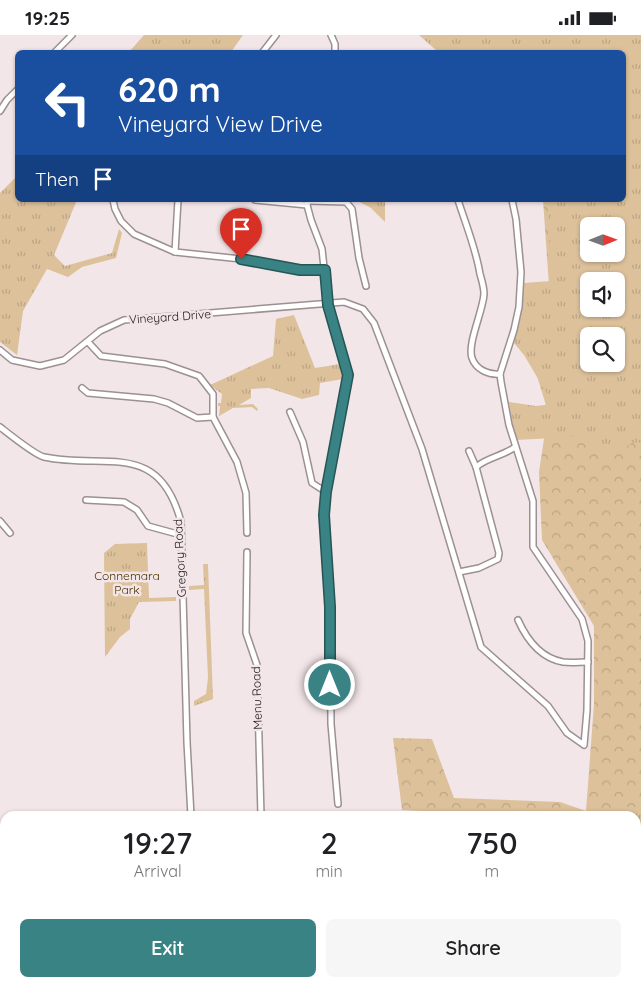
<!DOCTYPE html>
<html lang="en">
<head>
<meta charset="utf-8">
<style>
  :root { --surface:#fff; --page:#f6f6f6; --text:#202124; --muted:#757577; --accent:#3a8385 }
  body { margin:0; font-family:Quicksand,sans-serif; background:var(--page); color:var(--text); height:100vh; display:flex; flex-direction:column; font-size:19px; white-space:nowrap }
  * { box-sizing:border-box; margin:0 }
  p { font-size:16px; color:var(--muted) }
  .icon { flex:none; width:28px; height:28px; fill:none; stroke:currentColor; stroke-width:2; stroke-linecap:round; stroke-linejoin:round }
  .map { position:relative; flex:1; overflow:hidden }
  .drawer { position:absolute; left:0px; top:776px; width:641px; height:176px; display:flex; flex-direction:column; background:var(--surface); border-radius:15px 15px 0 0; box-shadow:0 1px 4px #0004 }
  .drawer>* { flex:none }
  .guide { position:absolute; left:15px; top:15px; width:611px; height:152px; border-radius:8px; box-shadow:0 1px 4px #0004; background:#1a4fa0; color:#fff; overflow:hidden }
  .needle { width:32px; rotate:89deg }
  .tools { position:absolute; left:580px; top:182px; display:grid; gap:10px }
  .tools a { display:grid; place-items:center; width:45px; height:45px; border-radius:8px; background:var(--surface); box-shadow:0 1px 4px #0004; font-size:25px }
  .pin { position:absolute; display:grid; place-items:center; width:42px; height:42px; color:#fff; margin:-51px -21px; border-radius:50% 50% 50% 0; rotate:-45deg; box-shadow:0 0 5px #0007 }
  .pin .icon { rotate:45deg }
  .me { position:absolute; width:55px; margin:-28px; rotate:0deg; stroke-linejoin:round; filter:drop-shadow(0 0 4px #0008) }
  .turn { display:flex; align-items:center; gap:18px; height:105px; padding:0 20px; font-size:22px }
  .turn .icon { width:65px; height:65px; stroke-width:2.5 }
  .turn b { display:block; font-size:35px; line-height:42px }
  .then { display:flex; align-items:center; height:48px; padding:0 20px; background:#0003; gap:10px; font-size:19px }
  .eta { display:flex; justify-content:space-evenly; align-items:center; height:85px; text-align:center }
  .eta b { font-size:30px; font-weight:600; line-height:35px }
  .action { display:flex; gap:10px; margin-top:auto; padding:10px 20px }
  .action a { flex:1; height:58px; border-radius:8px; background:var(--accent); color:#fff; font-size:20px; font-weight:600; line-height:58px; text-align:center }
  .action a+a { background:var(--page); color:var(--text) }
  .status { display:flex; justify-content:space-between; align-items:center; height:35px; padding:0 25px; background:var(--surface); direction:ltr }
  .status svg { height:14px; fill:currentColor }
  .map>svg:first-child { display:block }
</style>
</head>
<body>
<div class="status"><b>19:25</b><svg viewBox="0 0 49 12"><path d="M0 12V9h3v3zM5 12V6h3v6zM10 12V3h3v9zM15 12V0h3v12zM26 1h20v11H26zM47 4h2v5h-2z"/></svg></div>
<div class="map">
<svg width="641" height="952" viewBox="0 0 641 952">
  <defs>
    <pattern id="forest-crowns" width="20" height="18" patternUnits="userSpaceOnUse" patternTransform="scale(1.25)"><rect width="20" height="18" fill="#dcc19b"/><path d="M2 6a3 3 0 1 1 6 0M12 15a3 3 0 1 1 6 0" fill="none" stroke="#bca585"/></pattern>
    <pattern id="park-tufts" width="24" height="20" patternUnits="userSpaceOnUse" patternTransform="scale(1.25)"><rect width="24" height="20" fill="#dcc19b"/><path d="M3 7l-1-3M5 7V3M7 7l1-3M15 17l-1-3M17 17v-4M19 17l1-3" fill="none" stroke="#bca585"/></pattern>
  </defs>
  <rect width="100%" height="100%" fill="#f3e6e8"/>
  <!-- built -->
  <path fill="#ecd6d9" d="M0 870 5 876V948H71L74 952H0V944L4 941 0 908Z"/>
  <!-- forest -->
  <g fill="url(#forest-crowns)" fill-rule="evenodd">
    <path d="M628 146 616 246H589V329L626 333 641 323V785L636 781H461L459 778 402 775 393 703 432 704 454 763 560 767 586 776 594 669V591L542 505 539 437 548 377 537 341 552 294 543 165H624ZM589 191H616V219H589Z"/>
    <path d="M571 948H605V952H569Z"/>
  </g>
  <!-- park -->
  <g fill="url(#park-tufts)" fill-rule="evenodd">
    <path d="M144 0H243L231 17H129Z"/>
    <path d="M419 0H641V407L632 408 605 426 588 407 571 400 555 403 515 405 509 367 536 371 553 369 524 320 514 308 521 277 524 248 551 246 548 165H624V18L438 17ZM589 191H616V219H589ZM589 246H616V274H589ZM589 301H616V329H589Z"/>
    <path d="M17 141 18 165H77L54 220 65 231 112 218 119 194 122 198 116 223 82 232 68 242 47 234 23 276 17 320 0 307V158Z"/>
    <path d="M356 165H385V187L371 173Z"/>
    <path d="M294 280 315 333 340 329 343 344 320 348 319 360 302 364 269 353 251 354V363L239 370 253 369 258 374 257 376 252 372 233 373 219 381 220 371H218V368H221L222 359 210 350 273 321 276 284Z"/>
    <path d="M147 508 149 563 176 562V566L139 567 130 584V594L120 602 105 622 104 518 115 509Z"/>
    <path d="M203 529H208L213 664 194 671V666L206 659 208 643 204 554 189 555V551L204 550Z"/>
    <path d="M618 772H641V827L636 828V781H618Z"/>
    <path d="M481 775 480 781H415V776Z"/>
  </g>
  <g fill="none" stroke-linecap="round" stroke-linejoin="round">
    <!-- minor casing -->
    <g stroke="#9c9092" stroke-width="8">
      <g id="minor">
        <path d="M331 0 335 9V18"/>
        <path d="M54 18 72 0"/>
        <path d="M262 18 276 0"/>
        <path d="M0 76 7 65 18 54"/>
        <path d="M113 165 115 174 121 186 134 199 175 217 241 224 300 235H325"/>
        <path d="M255 165 307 170"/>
        <path d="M308 165 307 170 311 185 322 214 328 270 348 340 326 457 324 480 330 572 331 689 338 769"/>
        <path d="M458 165C466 190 476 214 480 239 482 246 484 252 484 259 483 276 467 309 472 323 476 335 489 340 500 339"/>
        <path d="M308 166 346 167 352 174 359 223 366 251"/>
        <path d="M175 217 178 165"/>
        <path d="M88 307 101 321 165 329 199 341 213 359V382L237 427 246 458 247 498"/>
        <path d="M0 315 12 325 40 331 64 325 100 296 124 285 344 267 363 274 374 288 422 414 481 612 548 671 567 698 584 710 587 675 588 606 582 584 533 512V466L509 390 501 347 500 339 514 295 519 272 521 237 516 184 512 165"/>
        <path d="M82 353 88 358 154 364 168 368 197 383 213 382"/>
        <path d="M290 377 303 407 312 448 326 457"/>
        <path d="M0 392C9 399 35 420 44 422 106 435 159 404 181 487L187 707 191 781"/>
        <path d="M476 432C488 422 503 421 515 412"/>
        <path d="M86 465 124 467 137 475 148 491 181 500"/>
        <path d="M0 486 10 498"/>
        <path d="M247 517 246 598 257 630 261 781"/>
        <path d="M459 537 479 533 498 524 499 518 476 432 469 416"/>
        <path d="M518 585C527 605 540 623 563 627 571 628 580 627 588 627"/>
        <path d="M341 780V781"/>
        <path d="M636 860H641"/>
        <path d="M267 948V952"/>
        <path d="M391 948 394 952"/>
        <path d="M347 951 355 948 365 952"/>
      </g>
    </g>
    <!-- secondary casing -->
    <g stroke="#9c9092" stroke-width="9">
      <g id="secondary">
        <path d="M0 871 5 876"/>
        <path d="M76 948 79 952"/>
      </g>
    </g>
    <!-- minor -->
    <use href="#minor" stroke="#fff" stroke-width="5"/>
    <!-- secondary -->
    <use href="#secondary" stroke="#fff" stroke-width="7"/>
  </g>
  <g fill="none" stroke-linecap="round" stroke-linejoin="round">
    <!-- route casing -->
    <g stroke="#265556" stroke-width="12">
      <path id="route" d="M241 224 300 235H325L328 270 348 340 326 457 324 480 330 572V650"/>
    </g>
    <!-- route -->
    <use href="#route" stroke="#3a8385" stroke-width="9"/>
  </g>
  <g text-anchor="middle" stroke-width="5" stroke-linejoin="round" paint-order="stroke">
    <!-- street labels -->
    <g font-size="12" fill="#191415" stroke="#f3e6e8">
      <text transform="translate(170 282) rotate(-4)" y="4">Vineyard Drive</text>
      <text transform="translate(180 523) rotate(-93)" y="4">Gregory Road</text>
      <text transform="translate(257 663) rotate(-92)" y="4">Menu Road</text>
    </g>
    <!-- park labels -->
    <g font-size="12" fill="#4b3000" stroke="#f3e6e8">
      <text x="127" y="545">Connemara<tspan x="127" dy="14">Park</tspan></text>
    </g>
  </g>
</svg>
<div class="tools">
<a><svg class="needle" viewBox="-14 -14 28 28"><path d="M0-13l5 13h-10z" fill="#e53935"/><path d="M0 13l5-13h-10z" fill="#757577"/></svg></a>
<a><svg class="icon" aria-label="sound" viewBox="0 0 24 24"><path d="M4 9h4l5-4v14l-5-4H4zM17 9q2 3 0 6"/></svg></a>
<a><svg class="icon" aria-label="search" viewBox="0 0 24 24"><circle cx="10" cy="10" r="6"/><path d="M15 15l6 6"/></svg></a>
</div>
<div class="pin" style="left:241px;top:224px;background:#d93025"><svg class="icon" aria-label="arrive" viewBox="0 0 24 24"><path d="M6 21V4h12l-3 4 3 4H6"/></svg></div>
<svg class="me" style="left:330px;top:650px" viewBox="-20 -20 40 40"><circle r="17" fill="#3a8385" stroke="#fff" stroke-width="3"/><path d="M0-11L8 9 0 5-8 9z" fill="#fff"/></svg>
<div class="guide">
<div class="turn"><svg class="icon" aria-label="left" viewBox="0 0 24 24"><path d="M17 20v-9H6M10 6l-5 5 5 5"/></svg><div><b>620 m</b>Vineyard View Drive</div></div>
<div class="then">Then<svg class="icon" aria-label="arrive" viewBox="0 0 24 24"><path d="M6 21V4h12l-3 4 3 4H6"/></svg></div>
</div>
<section class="drawer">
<div class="eta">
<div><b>19:27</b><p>Arrival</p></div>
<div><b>2</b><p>min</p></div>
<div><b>750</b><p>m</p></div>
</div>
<div class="action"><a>Exit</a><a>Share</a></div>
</section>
</div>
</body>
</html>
